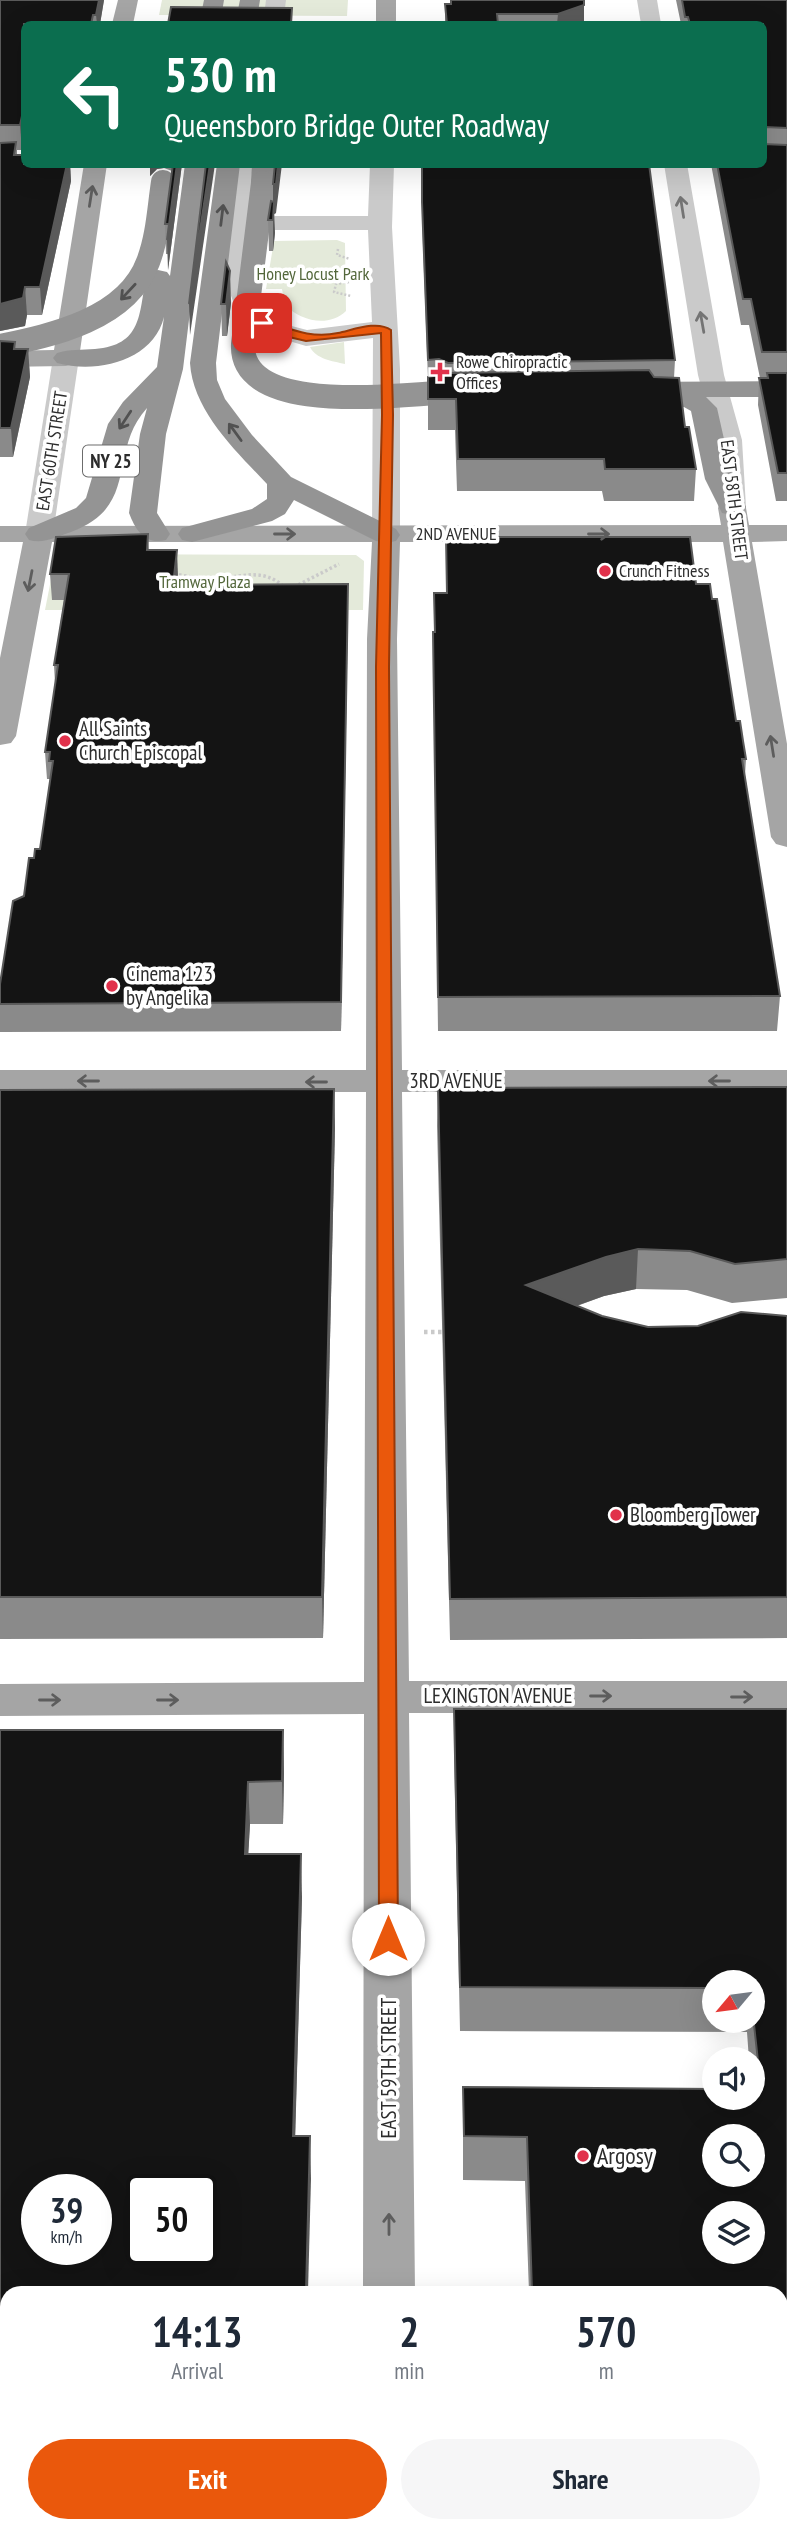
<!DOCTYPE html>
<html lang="en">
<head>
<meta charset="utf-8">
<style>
  :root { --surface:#fff; --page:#f6f6f7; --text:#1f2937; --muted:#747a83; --accent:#ea580c }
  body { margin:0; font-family:"PT Sans Narrow",sans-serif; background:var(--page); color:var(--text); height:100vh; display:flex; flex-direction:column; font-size:26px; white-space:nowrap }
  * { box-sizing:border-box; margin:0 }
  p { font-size:23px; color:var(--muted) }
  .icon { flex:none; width:38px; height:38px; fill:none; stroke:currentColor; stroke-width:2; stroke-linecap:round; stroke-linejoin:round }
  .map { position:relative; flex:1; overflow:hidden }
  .sheet { position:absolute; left:0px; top:2286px; width:788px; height:247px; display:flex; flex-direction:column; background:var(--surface); border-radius:21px 21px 0 0; box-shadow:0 7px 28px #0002 }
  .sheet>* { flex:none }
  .top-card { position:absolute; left:21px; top:21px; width:746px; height:147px; border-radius:10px; box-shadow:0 7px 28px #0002; background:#0b6e4f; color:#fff; overflow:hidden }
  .needle { width:46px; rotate:241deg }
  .fabs { position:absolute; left:702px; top:1970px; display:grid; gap:14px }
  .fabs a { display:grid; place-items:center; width:63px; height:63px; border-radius:50%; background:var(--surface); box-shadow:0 7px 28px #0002; font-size:35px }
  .speed { position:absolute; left:21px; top:2174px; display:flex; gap:14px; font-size:35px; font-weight:700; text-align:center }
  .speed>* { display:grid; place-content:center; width:91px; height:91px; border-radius:50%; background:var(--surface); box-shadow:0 7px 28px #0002; line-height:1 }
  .speed small { font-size:18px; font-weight:400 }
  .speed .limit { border:4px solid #111; border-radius:10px; background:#fff; color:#111 }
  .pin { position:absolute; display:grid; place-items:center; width:60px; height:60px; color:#fff; margin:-30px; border-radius:14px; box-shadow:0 4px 10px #0006 }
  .me { position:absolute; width:77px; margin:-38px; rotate:0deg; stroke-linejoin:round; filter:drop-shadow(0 0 5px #0008) }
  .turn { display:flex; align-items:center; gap:24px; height:147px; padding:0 28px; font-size:32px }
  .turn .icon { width:91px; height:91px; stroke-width:2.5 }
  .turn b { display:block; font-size:49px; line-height:60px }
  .eta { display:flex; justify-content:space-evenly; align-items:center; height:119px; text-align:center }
  .eta b { font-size:42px; font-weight:600; line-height:49px }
  .primary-button { display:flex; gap:14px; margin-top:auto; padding:14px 28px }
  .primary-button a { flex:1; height:80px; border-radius:42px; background:var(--accent); color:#fff; font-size:28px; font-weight:600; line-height:80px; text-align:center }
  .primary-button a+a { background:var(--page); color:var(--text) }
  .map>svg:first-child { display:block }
</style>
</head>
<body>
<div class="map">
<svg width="787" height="2531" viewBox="0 0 787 2531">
  <rect width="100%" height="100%" fill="#fff"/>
  <!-- green -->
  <g fill="#e4eada">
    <path d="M162 0H348L347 16 159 15Z"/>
    <path d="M337 240 345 243 346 311C328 328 301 321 285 305L282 289H266L274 241Z"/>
    <path d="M344 342 345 364C332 361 316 359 310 347Z"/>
    <path d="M64 554 356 555 364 561 363 610H45L55 559Z"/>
  </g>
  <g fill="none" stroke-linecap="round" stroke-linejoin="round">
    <!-- path-far2 -->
    <g stroke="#cacaca" stroke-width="2.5" stroke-dasharray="2 2" stroke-linecap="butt">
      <path d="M338 249 337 255 350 259"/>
      <path d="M285 271 350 270"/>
      <path d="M349 282 336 284 334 292 351 296"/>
    </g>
    <!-- path-far1 -->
    <g stroke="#cacaca" stroke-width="3.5" stroke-dasharray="2.5 2.5" stroke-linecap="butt">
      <path d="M174 574C187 576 200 579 212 579 240 578 263 566 285 588"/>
      <path d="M294 587 339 564"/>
    </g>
    <!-- path -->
    <path stroke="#cacaca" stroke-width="4.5" stroke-dasharray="3.5 3.5" stroke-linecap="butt" d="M424 1332H447"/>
    <!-- minor -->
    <g fill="#cacaca" fill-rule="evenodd">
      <path d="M266 0H286L283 24H263Z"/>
      <path d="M637 0H657L661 24H641Z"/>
      <path d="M236 164H259L249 280 258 306 280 323 307 330 372 322 368 230H275L267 228 263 223 267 218 275 216H368L370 164H394L392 227 400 369V535L396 541 386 543 376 541 372 535 373 338 306 346 262 333 238 314 225 280Z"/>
      <path d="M664 164H687L724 375 742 440 746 507 742 513 732 515 722 513 718 507 715 440 698 375Z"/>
      <path d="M66 350 75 353 79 358 53 534 49 540 39 542 29 540 25 534 53 358 57 353Z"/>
    </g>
    <!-- major -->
    <g fill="#a5a5a5" fill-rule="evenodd">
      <path d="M118 0H138L133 24H112Z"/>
      <rect x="376" y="0" width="20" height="24"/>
      <path d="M84 164H107L79 358 75 363 66 366 0 367V351L54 350Z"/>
      <path d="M732 500 742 502 746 508 749 525H787V541L752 542 787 744V847L776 844 771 837 723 542H400L397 639 402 1070H787V1092H402L409 1681H787V1713H409L415 2292H363L364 1714 0 1716V1684L364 1682 366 1092H0V1070H366L367 639 372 542H52L16 736 11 743 0 745V658L23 542H0V526L721 525 718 508 722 502Z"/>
      <path d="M362 2525H418L419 2531H363Z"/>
    </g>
    <!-- highway -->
    <g fill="#949494" fill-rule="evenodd">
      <path d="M204 0H224L220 24H199Z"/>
      <path d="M240 0H260L256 24H235Z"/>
      <path d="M185 164H208L183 369 166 434 157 513 170 534 166 540C145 545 136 531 129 513L140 434 147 408C107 452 141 506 71 532 56 537 44 544 29 540L25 534 29 528 76 508 86 498 108 424 123 402 157 367 164 317C153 361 97 374 57 363L53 358 57 353C70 349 82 350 95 349 142 345 139 315 146 277L149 272 158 270 167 272 170 276Z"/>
      <path d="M217 164H240L216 363 217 380 225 399 252 435 291 477 396 529 400 535 396 541 386 543 376 541 294 500 285 514 272 521 192 542 182 540 178 534 182 528 252 509 267 499V484C236 451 193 411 190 363Z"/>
      <path d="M252 164H276L275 183 271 188H255L251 183Z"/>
      <path d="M787 381V397H706L717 408 733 479 746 507 742 513 732 515 722 513 705 479 691 411 684 407 653 405 650 398 619 396 615 390 619 384 628 382Z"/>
    </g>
    <!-- highway-bridge -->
    <g stroke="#949494" stroke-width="24">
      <path d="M263 183 243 344C239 415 394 395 439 393"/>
      <path d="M0 346C53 335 127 319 148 262 158 236 159 208 163 182"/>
    </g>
  </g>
  <!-- wall -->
  <g fill="#8a8a8a" fill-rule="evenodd">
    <path d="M0 0H104L100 24H24L22 150H17V155L24 164H70L71 181 42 315H27L25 326 0 331Z"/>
    <path d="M450 0H584V24H445V4H450Z"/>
    <path d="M676 0H787V501H776L758 405 759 378H760L749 325H741L711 164H763V24H681Z"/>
    <path d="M150 164H182L168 270V254H166L165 224 172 171 164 168 157 169 150 176Z"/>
    <path d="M422 164 675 360 674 378 685 427 696 469 694 501H604L602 491H457L455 430H428V379L422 221Z"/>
    <path d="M274 202 276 213 274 214 275 233 273 251H269L268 220Z"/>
    <path d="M231 303 227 336H222L221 304Z"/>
    <path d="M0 341 15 342 16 349H28L30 377 13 457H0Z"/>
    <path d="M148 534 149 550 178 576 177 585 348 584 341 1031 0 1032V984L34 858 40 849 50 779H47L45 752 55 683 54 665 64 600H52L50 574Z"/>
    <path d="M446 537 696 584 736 721 746 759 745 775 780 996 777 1031H438L433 632H434V593H446Z"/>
    <path d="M787 1087V1298L732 1303 687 1290 636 1289 604 1296 577 1306 602 1316 648 1327 698 1326 787 1316V1638L450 1640 437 1126 438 1088Z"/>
    <path d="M334 1089 335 1128 323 1638 0 1639V1090Z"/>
    <path d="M454 1709H787V2531H490L487 2528V2525H780V2292H529L525 2181 463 2180V2087L752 2098V2060H749L747 2032 460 2031 454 1752ZM714 1983H752V2021H714Z"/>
    <path d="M0 1730H283L284 1773 283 1824H250L248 1854 302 1897 295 2136 311 2179 7 2292V2525H297L294 2531H0Z"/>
  </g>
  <!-- shaded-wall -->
  <g fill="#5a5a5a">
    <path d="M99 0H104L100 24H97L96 15Z"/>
    <path d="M584 5V24H557L558 14Z"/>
    <path d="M24 107V140L22 150 20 125Z"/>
    <path d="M67 164H70L71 181 42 315 40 287Z"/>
    <path d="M150 164H164V168L157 169 150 176Z"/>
    <path d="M177 164H182L168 270 167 240Z"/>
    <path d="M210 164H215L190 335 189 304Z"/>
    <path d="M278 164H282L276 213 274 214 275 233 273 251V184Z"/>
    <path d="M230 271 231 303 227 336 226 304Z"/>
    <path d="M25 287 27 315 25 326 0 331V304Z"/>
    <path d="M28 349 30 377 13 457 11 428Z"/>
    <path d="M177 550 178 576 174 610 173 585Z"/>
    <path d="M348 584V610L341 1031V1002Z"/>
    <path d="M334 1089 335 1128 323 1638 322 1597Z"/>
    <path d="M638 1249 636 1289 604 1296 525 1324 526 1285 606 1257Z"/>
    <path d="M283 1730 284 1773 283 1824 282 1781Z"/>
    <path d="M248 1782 250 1824 246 1897 245 1854Z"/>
    <path d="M301 1854 302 1897 294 2179 293 2136Z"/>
    <path d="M310 2136 311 2179 308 2292H306Z"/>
    <path d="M269 2525H297L294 2531H270Z"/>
  </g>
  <!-- building -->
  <g fill="#141414" stroke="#5a5a5a" stroke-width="2" fill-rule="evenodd">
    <path d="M0 0H99L96 15H93L91 24H24V107L20 125H0Z"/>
    <path d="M451 0H584V5L558 14H497L498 24H447L445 4H451Z"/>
    <path d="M682 0H787V128L765 127 763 134V24H690L688 17H685Z"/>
    <path d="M171 7 292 8 291 24H168Z"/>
    <path d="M16 142 14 155H24V164H67L40 287H25L23 298 0 304V143Z"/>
    <path d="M763 144 787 145V352H762L751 299H743L717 164H763Z"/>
    <path d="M173 164H177L167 240 169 224H165Z"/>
    <path d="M206 164H210L189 304Z"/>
    <path d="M275 164H278L276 184H273Z"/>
    <path d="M422 164H649L675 360 448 363 439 359 428 360 422 202Z"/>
    <path d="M271 201 274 202 273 220H268Z"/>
    <path d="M226 262 230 271 226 304H221Z"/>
    <path d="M0 341 15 342 14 349H28L11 428H0Z"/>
    <path d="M649 370 654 377 679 378 685 427H689L696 469H605L604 459H458L456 399H428V377L449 373Z"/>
    <path d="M767 373H787V473H778L759 378H768Z"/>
    <path d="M148 534 147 550H177L173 585 348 584 341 1002 0 1004V984L13 901 24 896 29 858H34L35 849H40L53 761H49L50 752H45L58 665H54L69 574H50L56 537Z"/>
    <path d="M446 537H690L696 584H710L712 599H717L736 721H740L743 741 746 759H742L780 996 438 997 433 632H435L434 593H447Z"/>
    <path d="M787 1087V1259L735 1264 690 1251 638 1249 606 1257 526 1285 602 1316 648 1327 698 1326 741 1312 787 1316V1597L450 1599 438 1088Z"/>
    <path d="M334 1089 322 1597H0V1090Z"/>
    <path d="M454 1709H787V2495H780V2292H532L527 2137 464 2136 463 2087 714 2089V2098H752V2089H761L752 2006V1983H714V1988L460 1987ZM714 2137H752V2175H714ZM714 2214H752V2252H714Z"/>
    <path d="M0 1730H283L282 1781 248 1782 245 1854H301L293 2136H310L306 2292H7V2497H0ZM37 2189H96V2249H37ZM142 2189H201V2249H142Z"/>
  </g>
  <!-- one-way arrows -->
  <defs><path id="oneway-shaft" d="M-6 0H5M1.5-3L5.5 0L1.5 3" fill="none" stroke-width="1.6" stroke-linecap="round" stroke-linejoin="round" transform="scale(1.75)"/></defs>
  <g stroke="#5d5d5d">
    <use href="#oneway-shaft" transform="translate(91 196) rotate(-81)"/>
    <use href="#oneway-shaft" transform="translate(285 534)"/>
    <use href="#oneway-shaft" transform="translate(599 534)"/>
    <use href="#oneway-shaft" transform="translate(30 581) rotate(101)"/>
    <use href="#oneway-shaft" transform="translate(772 746) rotate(-99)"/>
    <use href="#oneway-shaft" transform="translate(88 1081) rotate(-180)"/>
    <use href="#oneway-shaft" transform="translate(719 1081) rotate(-180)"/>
    <use href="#oneway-shaft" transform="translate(316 1082) rotate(-180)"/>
    <use href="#oneway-shaft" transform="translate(601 1696)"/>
    <use href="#oneway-shaft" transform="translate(742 1697)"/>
    <use href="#oneway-shaft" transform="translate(50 1700)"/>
    <use href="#oneway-shaft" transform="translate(168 1700)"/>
    <use href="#oneway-shaft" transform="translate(389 2224) rotate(-90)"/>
  </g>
  <g stroke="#747474">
    <use href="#oneway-shaft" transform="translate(682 207) rotate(-99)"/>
    <use href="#oneway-shaft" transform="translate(702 322) rotate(-100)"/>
  </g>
  <g stroke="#515151">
    <use href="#oneway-shaft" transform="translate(222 215) rotate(-83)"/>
    <use href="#oneway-shaft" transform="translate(128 292) rotate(133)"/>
    <use href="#oneway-shaft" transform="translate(125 420) rotate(123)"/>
    <use href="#oneway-shaft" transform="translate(235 432) rotate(-126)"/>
  </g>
  <!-- route -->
  <path fill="#ea580c" stroke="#983908" stroke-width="2" d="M262 320C289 328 309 339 338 333 353 330 377 320 391 330L393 415 389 667 398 1939 396 1944 388 1946 381 1944 379 1939 376 667 382 415 381 333 306 341 276 334 258 325V321Z"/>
  <!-- markers -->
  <g fill="#e1314b" stroke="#fff" stroke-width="2.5">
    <path d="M436.5 361.5h7v7h7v7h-7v7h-7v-7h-7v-7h7z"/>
    <circle cx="605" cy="571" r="7"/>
    <circle cx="65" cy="741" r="7"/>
    <circle cx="112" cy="986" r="7"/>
    <circle cx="616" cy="1515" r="7"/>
    <circle cx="583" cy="2156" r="7"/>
  </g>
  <g text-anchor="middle" stroke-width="7" stroke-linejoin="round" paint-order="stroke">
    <!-- far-park labels -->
    <g font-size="18" fill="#53673b" stroke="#fff">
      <text x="313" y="280">Honey Locust Park</text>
      <text x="205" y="588">Tramway Plaza</text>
    </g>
    <!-- far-poi labels -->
    <g font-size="18" fill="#2d2d2d" stroke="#fff" text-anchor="start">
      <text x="456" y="368">Rowe Chiropractic<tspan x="456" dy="21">Offices</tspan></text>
      <text x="619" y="577">Crunch Fitness</text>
    </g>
    <!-- far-street labels -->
    <g font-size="18" fill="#2d2d2d" stroke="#fff">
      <text transform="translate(52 451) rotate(-81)" y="6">EAST 60TH STREET</text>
      <text transform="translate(734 500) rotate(83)" y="6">EAST 58TH STREET</text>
      <text x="456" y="540">2ND AVENUE</text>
    </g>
    <!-- shield labels -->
    <rect fill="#fff" stroke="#6c6c6c" stroke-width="2" x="83" y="445.5" width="56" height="31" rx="5"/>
    <g font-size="19" font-weight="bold" fill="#2d2d2d">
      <text x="111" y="468">NY 25</text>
    </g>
    <!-- poi labels -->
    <g font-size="21" fill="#2d2d2d" stroke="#fff" text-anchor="start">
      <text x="79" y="736">All Saints<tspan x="79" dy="24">Church Episcopal</tspan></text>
      <text x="126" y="981">Cinema 123<tspan x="126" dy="24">by Angelika</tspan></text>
      <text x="630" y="1522">Bloomberg Tower</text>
    </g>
    <!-- street labels -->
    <g font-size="21" fill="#2d2d2d" stroke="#fff">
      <text x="456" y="1088">3RD AVENUE</text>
      <text x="498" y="1703">LEXINGTON AVENUE</text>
      <text transform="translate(389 2068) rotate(-90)" y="7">EAST 59TH STREET</text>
    </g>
    <!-- near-poi labels -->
    <g font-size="24" fill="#2d2d2d" stroke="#fff" text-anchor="start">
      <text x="597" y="2164">Argosy</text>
    </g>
  </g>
</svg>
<div class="fabs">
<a><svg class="needle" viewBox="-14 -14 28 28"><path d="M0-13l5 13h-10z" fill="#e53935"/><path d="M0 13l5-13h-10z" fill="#747a83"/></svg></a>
<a><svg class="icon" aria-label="sound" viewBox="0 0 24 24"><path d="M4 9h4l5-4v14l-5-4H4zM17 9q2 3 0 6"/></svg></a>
<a><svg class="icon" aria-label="search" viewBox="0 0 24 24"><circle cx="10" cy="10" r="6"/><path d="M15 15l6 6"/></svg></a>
<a><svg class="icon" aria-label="layers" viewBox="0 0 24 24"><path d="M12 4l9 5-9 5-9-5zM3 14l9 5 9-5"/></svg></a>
</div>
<div class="speed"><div>39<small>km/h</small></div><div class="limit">50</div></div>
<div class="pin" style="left:262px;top:323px;background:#d93025"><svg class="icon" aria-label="arrive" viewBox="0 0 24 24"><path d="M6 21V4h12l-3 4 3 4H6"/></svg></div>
<svg class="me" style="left:388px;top:1939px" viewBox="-20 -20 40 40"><circle r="19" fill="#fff"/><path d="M0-13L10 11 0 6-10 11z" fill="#ea580c"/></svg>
<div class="top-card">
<div class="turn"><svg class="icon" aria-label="left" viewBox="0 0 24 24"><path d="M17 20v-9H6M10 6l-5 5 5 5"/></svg><div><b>530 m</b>Queensboro Bridge Outer Roadway</div></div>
</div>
<section class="sheet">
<div class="eta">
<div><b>14:13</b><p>Arrival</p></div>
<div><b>2</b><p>min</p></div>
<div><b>570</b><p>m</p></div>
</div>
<div class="primary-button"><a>Exit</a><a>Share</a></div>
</section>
</div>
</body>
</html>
